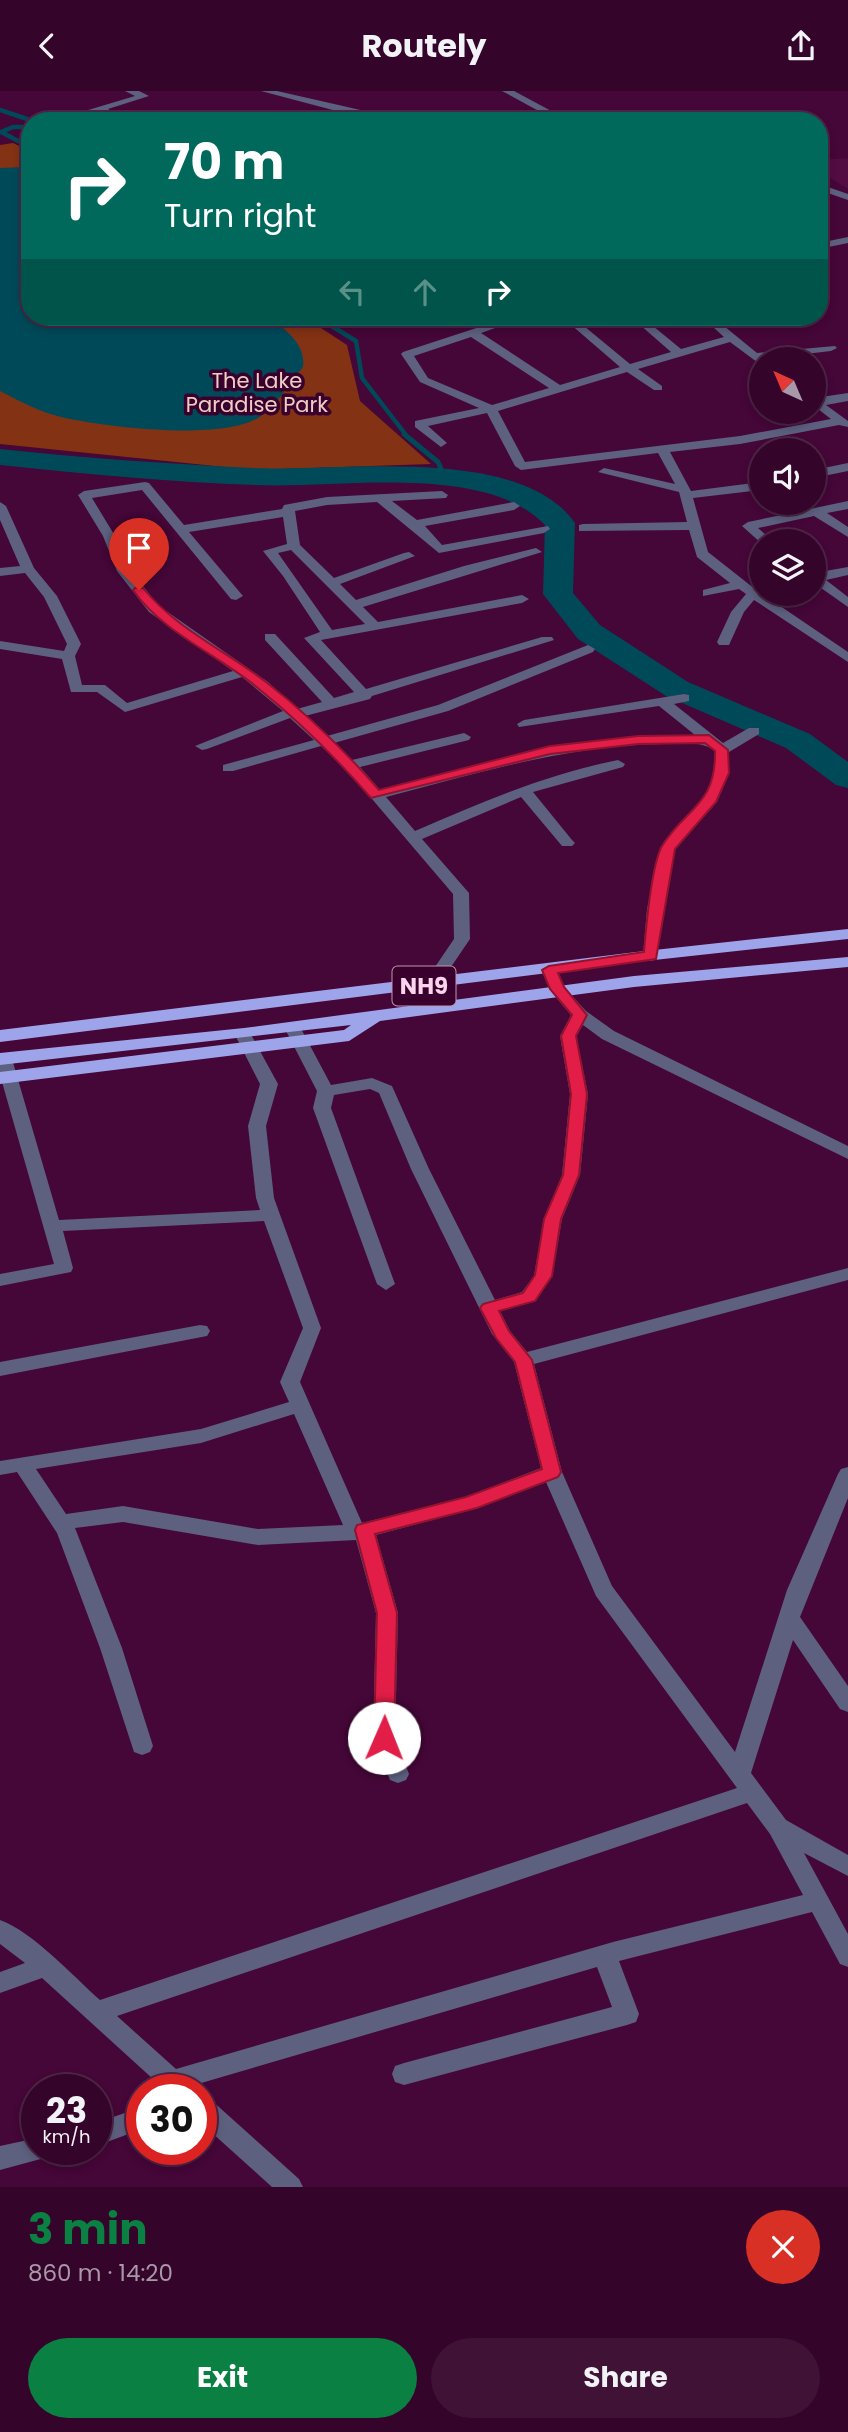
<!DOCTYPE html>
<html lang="en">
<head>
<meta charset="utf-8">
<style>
  :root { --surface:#34042a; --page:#3f1236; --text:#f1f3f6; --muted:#a998a8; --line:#4e2547; --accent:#0b8043 }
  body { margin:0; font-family:Poppins,sans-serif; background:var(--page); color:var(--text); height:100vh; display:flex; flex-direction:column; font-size:26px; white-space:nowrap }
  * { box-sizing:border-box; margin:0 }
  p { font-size:23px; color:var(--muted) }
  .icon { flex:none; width:38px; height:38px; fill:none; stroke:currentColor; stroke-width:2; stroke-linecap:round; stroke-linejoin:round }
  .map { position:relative; height:2096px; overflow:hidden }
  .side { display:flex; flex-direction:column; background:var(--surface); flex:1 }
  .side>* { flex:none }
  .banner { position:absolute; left:21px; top:21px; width:807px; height:214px; border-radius:28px; box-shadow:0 4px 10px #0003,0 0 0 2px var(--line); background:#00695c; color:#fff; overflow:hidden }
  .needle { width:46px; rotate:316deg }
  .fabs { position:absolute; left:749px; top:256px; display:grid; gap:14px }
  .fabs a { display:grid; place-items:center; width:77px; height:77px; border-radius:50%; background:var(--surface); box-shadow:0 4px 10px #0003,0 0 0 2px var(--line); font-size:35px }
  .speed { position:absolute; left:21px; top:1983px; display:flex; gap:14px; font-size:35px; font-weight:700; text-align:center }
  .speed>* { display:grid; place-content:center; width:91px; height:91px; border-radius:50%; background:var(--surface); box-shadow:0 4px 10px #0003,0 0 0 2px var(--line); line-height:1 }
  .speed small { font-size:18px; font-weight:400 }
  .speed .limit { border:10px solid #d22; background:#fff; color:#111 }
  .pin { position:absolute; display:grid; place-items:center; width:60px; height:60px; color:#fff; margin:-72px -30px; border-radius:50% 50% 50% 0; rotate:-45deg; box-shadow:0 0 7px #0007 }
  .pin .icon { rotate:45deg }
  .me { position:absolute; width:77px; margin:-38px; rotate:1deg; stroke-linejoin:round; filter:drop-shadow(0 0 5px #0008) }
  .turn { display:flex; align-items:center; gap:24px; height:147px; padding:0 28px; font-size:32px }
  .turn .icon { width:91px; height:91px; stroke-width:2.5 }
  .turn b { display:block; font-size:49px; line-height:60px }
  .lanes { display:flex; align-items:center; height:66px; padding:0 28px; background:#0003; justify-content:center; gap:35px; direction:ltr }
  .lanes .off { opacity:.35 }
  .round { display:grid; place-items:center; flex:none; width:74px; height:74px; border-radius:37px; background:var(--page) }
  .headline { display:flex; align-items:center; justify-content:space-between; height:119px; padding:0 28px }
  h1 { font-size:42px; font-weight:700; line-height:52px; color:var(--accent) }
  .action { display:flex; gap:14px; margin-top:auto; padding:14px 28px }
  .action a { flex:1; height:80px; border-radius:42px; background:var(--accent); color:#fff; font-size:28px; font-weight:700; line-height:80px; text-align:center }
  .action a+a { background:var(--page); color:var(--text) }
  header { display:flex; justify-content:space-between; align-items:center; height:91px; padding:0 28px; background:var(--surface); font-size:32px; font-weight:700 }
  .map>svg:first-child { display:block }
</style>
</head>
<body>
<header><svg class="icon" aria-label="back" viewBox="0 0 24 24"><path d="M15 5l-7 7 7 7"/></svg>Routely<svg class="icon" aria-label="share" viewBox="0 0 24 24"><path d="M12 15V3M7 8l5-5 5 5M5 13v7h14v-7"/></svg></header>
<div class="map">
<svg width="848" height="2096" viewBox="0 0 848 2096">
  <rect width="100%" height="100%" fill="#450638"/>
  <!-- built -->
  <path fill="#520c42" d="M848 67V98L824 83H819V69Z"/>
  <!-- green -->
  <path fill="#843214" d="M13 52 30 60V226H304L347 254 360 310 431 373 254 379 0 353V54Z"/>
  <!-- water -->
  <path fill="#004959" d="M25 76 30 78V226H267C285 237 306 253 303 276 290 291 277 314 261 325 225 351 108 336 65 327 42 322 21 311 0 300V77Z"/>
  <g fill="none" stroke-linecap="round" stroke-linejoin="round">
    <!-- stream-far1 -->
    <g stroke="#004959" stroke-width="4.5">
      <path d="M0 19 33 30"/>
      <path d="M30 36H13L1 41 30 56"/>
      <path d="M317 226 356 250 362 287 406 344"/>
    </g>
    <!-- stream -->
    <path stroke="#004959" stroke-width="5" d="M404 343 438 371 445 387"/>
    <!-- river -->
    <path fill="#004959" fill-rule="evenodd" d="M0 358C85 367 169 373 255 377 339 381 520 353 575 432L573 502 600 534 688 591 810 643 848 671V697L836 694 786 657 666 605 578 548 543 503 545 434C484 371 338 398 256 394 170 391 85 383 0 374Z"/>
    <!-- minor -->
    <g fill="#5d607f" fill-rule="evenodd">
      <path d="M125 0H139L149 5 108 18 129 30H116L98 21 71 30 58 28 135 5Z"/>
      <path d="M261 0H277L409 30H387L344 22Z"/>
      <path d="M502 0H514L570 30H557Z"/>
      <path d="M297 22 341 30 294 27 292 25Z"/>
      <path d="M819 93 848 103V109L819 99Z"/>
      <path d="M848 146V152L819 158V152Z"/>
      <path d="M510 226H526L481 242 560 294 620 276 562 226H573L630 273 671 261 631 226H642L681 258 724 246 702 226H713L757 262 835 255 837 257 831 260 761 268V274L730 251 638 278 662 295V299H654L627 281 498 320 525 371 740 345 831 328 814 315V307L848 302V310L826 314 848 330V336L839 334 740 353 670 361 691 400 761 391V399L693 407 708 461 755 498 761 496V502H766L764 504 848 561V571L754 509 744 521 729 554H719L717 551 731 521 746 503 739 498 703 505V499L730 492 697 466 689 439 579 440V434L583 433 687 431 679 401 598 381 604 377 675 393 658 362 521 379 515 375 487 322 428 335 447 352 441 356 415 336V330L479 317 420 291 401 263 403 261ZM471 246 549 297 492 314 428 287 414 265Z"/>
      <path d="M848 372V380L814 387V379Z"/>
      <path d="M145 391 149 392 184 434 282 418 284 414 327 406 442 400 448 404 446 407 392 410 417 429 514 411 520 415 514 419 425 435 442 454 548 435 550 438 544 442 439 462 377 411 327 414 295 420 300 454 334 487 404 462 409 461 415 465 340 493 356 509 464 475 536 457 542 461 363 516 378 531 522 504 529 508 522 512 321 549 366 598 542 546H552L554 549 372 605 370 608 305 625 327 645 438 614 588 554 595 558 593 561 448 620 334 652 352 669 464 642 471 646 469 649 360 676 380 699 550 655 637 645 695 644 659 615 519 636 517 633 524 629 684 603 689 604V610L674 613 723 652 749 637H759V643L729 661V682L717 711 675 758 663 818 657 868 651 870 643 865 647 818 660 757 703 710 715 682V660C700 649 682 653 664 653 568 654 478 682 386 706L415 740C482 711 547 683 618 669L625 673 623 676 533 701 572 749 575 752 572 755H562L521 706 422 748 469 802 470 848 436 898 430 900 422 895 454 848 453 803 349 681 321 655 233 680H223V674L314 649 290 627 207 658 202 659 195 655 283 620 242 586 125 621 97 601H71L62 568 0 558V550L64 560 67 553 44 506 25 482 0 485V477L20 475 0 429V411L6 415 34 477 57 505 81 553 75 565 82 594H105L127 612 233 580 149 521 117 480 103 445 78 404 84 400ZM142 399 231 508 236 509 243 505 189 441 283 426 287 453 263 460 283 485 320 541 304 547 354 601 334 607 275 543H265V549L322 611 297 618 268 591 159 515 130 479 115 445 92 407ZM291 459 365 533 332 539 278 462Z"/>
      <path d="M848 410V418L827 422 848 436V446L814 425 758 437 773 450 761 452 742 435 748 431Z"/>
      <path d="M848 476V484L826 489 848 506V516L814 492V482Z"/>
      <path d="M557 893 563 895 586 920 614 940 848 1055V1068L602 948 583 934 576 945 588 1003 580 1084 562 1128 552 1185 536 1210 500 1220 510 1240 527 1261 848 1177V1189L534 1273 562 1381 612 1495 735 1661 787 1499 838 1383 841 1378 848 1376V1407L800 1526 848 1595V1621L840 1618 793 1549 751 1682 786 1729 848 1764V1785L804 1762 848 1843V1876L840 1873 812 1821 619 1870 639 1923 636 1931 627 1934 404 1994 395 1991 392 1983 395 1975 404 1972 612 1916 597 1876 191 1995 190 1998H164L42 1887 0 1902V1881L25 1872 0 1853V1829C32 1840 74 1886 100 1909L737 1697 596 1505 546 1391 477 1417 376 1444 398 1522 395 1647 409 1683 406 1689 398 1692 390 1689 373 1647 376 1522 356 1449 258 1454 123 1431 75 1437 122 1557 153 1655 150 1661 142 1664 134 1661 100 1557 57 1442 17 1381 0 1384V1370L201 1338 289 1311 280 1291 303 1237 264 1130 63 1140 73 1177 71 1181 0 1195V1183L54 1173 0 984V964H10L12 968 59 1129 260 1119 256 1107 248 1035 260 993 234 942 236 938H248L278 993 266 1035 274 1107 321 1237 300 1291 362 1432 466 1406 541 1377 514 1271 492 1243 411 1078 379 1002 370 998 334 1004 331 1017 395 1193 386 1199 377 1193 313 1017 317 1000 284 936 292 931 298 932 331 994 372 987 392 995 429 1078 495 1209 522 1201 534 1185 544 1128 562 1084 570 1003 560 945 571 924 549 898ZM294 1323 343 1434 258 1438 123 1415 66 1423 36 1378 201 1352ZM747 1712 770 1743 803 1804 613 1851 176 1978 117 1925Z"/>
      <path d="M200 1234 207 1235 210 1240 207 1245 0 1285V1271Z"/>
      <path d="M201 2005 210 2008 299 2088 303 2096H272L201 2032Z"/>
      <path d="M142 2016V2038L96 2055V2032Z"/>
      <path d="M37 2047V2058H52L48 2066 0 2079V2055Z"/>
    </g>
    <!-- trunk -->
    <g fill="#9da4ea" fill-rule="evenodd">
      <path d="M848 838V848L636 871 0 951V939L636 861Z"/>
      <path d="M848 866V876L634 896 380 930 349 950 0 993V981L344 939 351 934 0 974V962L244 937 634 885Z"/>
    </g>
  </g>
  <!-- route -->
  <path fill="#e11d48" stroke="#92132f" stroke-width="2" d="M135 497H143C175 537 226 560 266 591 306 622 346 661 379 699L550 655 638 645 709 644 728 659 729 682 716 711 675 758 656 868 558 882 564 896 587 924 576 945 587 1003 579 1084 561 1128 552 1185 535 1210 499 1220 509 1240 532 1269 561 1381 558 1386 477 1417 375 1443 397 1522 394 1647 391 1652H377L374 1647 377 1522 355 1439 357 1434 466 1406 542 1378 515 1271 496 1247 480 1217 483 1213 523 1202 535 1184 544 1128 563 1084 571 1003 561 945 572 924 550 898 542 879 549 875 644 861C646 837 651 775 662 755 686 716 716 715 715 660L705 652 638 653 550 663 371 707C337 668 299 630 259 598 219 564 164 543 133 499Z"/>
  <g text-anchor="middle" stroke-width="7" stroke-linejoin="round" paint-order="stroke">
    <!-- far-park labels -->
    <g font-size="21" fill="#eecdc3" stroke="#3a002d">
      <text x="257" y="297">The Lake<tspan x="257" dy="24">Paradise Park</tspan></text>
    </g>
    <!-- shield labels -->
    <rect fill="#3a002d" stroke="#c094b3" stroke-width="2" x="392.5" y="875.5" width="63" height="39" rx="5"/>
    <g font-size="23" font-weight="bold" fill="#fad3ec">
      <text x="424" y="903">NH9</text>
    </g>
  </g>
</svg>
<div class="fabs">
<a><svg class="needle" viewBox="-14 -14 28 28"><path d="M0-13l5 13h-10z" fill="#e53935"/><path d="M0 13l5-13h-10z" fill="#a998a8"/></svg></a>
<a><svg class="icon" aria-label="sound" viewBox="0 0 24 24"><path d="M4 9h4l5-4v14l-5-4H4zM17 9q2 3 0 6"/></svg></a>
<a><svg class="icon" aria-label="layers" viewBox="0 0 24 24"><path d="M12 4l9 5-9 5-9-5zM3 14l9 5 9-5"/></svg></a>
</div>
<div class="speed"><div>23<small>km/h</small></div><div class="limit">30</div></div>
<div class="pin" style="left:139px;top:499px;background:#d93025"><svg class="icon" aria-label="arrive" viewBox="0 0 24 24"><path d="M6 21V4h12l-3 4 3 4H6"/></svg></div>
<svg class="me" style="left:384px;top:1647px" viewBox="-20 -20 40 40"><circle r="19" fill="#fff"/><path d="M0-13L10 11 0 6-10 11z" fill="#e11d48"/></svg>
<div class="banner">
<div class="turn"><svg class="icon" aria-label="right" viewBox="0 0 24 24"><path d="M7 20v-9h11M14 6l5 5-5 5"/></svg><div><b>70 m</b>Turn right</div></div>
<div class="lanes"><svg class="icon off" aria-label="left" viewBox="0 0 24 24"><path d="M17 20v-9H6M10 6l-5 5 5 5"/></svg><svg class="icon off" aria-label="ahead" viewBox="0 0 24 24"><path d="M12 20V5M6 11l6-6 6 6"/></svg><svg class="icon" aria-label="right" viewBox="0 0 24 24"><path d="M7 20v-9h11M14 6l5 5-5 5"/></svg></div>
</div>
</div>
<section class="side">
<div class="headline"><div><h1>3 min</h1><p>860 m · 14:20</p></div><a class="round" style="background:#d93025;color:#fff"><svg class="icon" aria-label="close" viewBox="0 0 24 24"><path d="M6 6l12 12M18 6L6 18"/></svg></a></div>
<div class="action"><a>Exit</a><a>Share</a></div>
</section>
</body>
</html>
